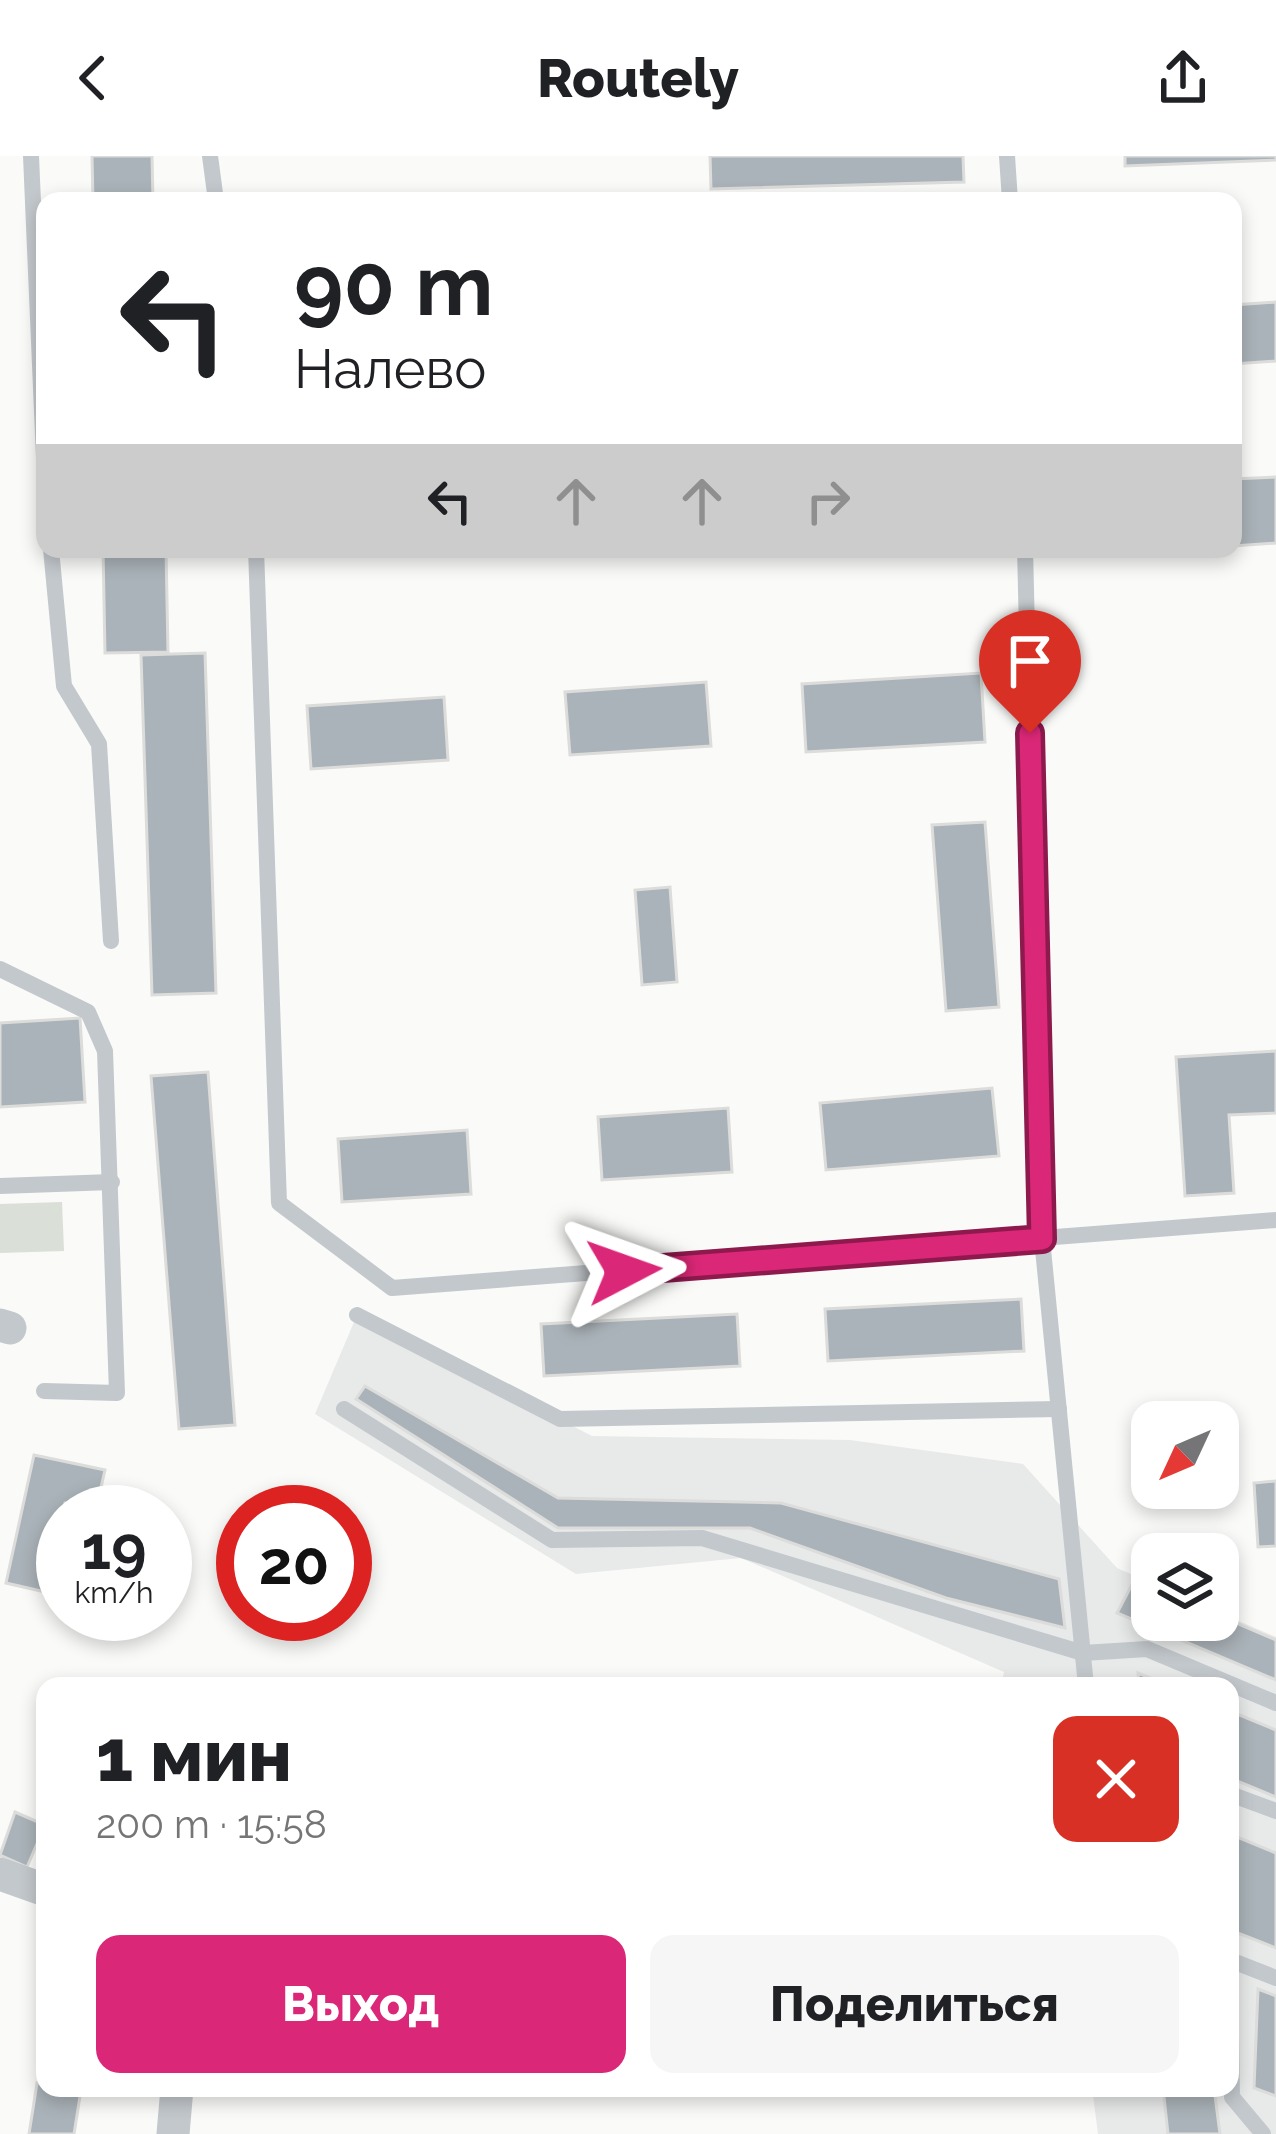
<!DOCTYPE html>
<html lang="ru">
<head>
<meta charset="utf-8">
<style>
  :root { --surface:#fff; --page:#f6f6f6; --text:#202124; --muted:#757577; --accent:#db2777 }
  body { margin:0; font-family:Raleway,sans-serif; background:var(--page); color:var(--text); height:100vh; display:flex; flex-direction:column; font-size:45px; white-space:nowrap }
  * { box-sizing:border-box; margin:0 }
  p { font-size:39px; color:var(--muted) }
  .icon { flex:none; width:66px; height:66px; fill:none; stroke:currentColor; stroke-width:2; stroke-linecap:round; stroke-linejoin:round }
  .map { position:relative; flex:1; overflow:hidden }
  .sheet { position:absolute; left:36px; top:1521px; width:1203px; height:420px; display:flex; flex-direction:column; background:var(--surface); border-radius:24px; box-shadow:0 6px 18px #0003 }
  .sheet>* { flex:none }
  .top-card { position:absolute; left:36px; top:36px; width:1206px; height:366px; border-radius:24px; box-shadow:0 6px 18px #0003; background:#fff; color:var(--text); overflow:hidden }
  .needle { width:78px; rotate:226deg }
  .tools { position:absolute; left:1131px; top:1245px; display:grid; gap:24px }
  .tools a { display:grid; place-items:center; width:108px; height:108px; border-radius:24px; background:var(--surface); box-shadow:0 6px 18px #0003; font-size:60px }
  .speed { position:absolute; left:36px; top:1329px; display:flex; gap:24px; font-size:60px; font-weight:700; text-align:center }
  .speed>* { display:grid; place-content:center; width:156px; height:156px; border-radius:50%; background:var(--surface); box-shadow:0 6px 18px #0003; line-height:1 }
  .speed small { font-size:30px; font-weight:400 }
  .speed .limit { border:18px solid #d22; background:#fff; color:#111 }
  .pin { position:absolute; display:grid; place-items:center; width:102px; height:102px; color:#fff; margin:-123px -51px; border-radius:50% 50% 50% 0; rotate:-45deg; box-shadow:0 0 12px #0007 }
  .pin .icon { rotate:45deg }
  .me { position:absolute; width:132px; margin:-66px; rotate:86deg; stroke-linejoin:round; filter:drop-shadow(0 0 9px #0008) }
  .turn { display:flex; align-items:center; gap:42px; height:252px; padding:0 60px; font-size:54px }
  .turn .icon { width:156px; height:156px; stroke-width:2.5 }
  .turn b { display:block; font-size:84px; line-height:102px }
  .lanes { display:flex; align-items:center; height:114px; padding:0 60px; background:#0003; justify-content:center; gap:60px; direction:ltr }
  .lanes .off { opacity:.35 }
  .round { display:grid; place-items:center; flex:none; width:126px; height:126px; border-radius:24px; background:var(--page) }
  .headline { display:flex; align-items:center; justify-content:space-between; height:204px; padding:0 60px }
  h1 { font-size:72px; font-weight:800; line-height:90px }
  .cta { display:flex; gap:24px; margin-top:auto; padding:24px 60px }
  .cta a { flex:1; height:138px; border-radius:24px; background:var(--accent); color:#fff; font-size:48px; font-weight:800; line-height:138px; text-align:center }
  .cta a+a { background:var(--page); color:var(--text) }
  header { display:flex; justify-content:space-between; align-items:center; height:156px; padding:0 60px; background:var(--surface); font-size:54px; font-weight:800 }
  .map>svg:first-child { display:block }
</style>
</head>
<body>
<header><svg class="icon" aria-label="back" viewBox="0 0 24 24"><path d="M15 5l-7 7 7 7"/></svg>Routely<svg class="icon" aria-label="share" viewBox="0 0 24 24"><path d="M12 15V3M7 8l5-5 5 5M5 13v7h14v-7"/></svg></header>
<div class="map">
<svg width="1276" height="1978" viewBox="0 0 1276 1978">
  <rect width="100%" height="100%" fill="#fafaf8"/>
  <!-- built -->
  <path fill="#e8e9e9" d="M357 1159 592 1280 850 1284 1023 1308 1117 1412 1152 1427V1464H1218V1456L1276 1481V1978H1098L1092 1932H1230V1530H1001L1004 1516 741 1402 576 1418 315 1258Z"/>
  <!-- green -->
  <path fill="#dadfd7" d="M62 1046 64 1095 0 1097V1048Z"/>
  <!-- building -->
  <g fill="#aab3b9" stroke="#dcdcda" stroke-width="3">
    <path d="M92 0H152L153 45H93Z"/>
    <path d="M710 0H963L964 26 711 33Z"/>
    <path d="M1125 0H1276V4L1125 10Z"/>
    <path d="M1276 146V205L1233 208V149Z"/>
    <path d="M1276 321V387L1233 390V323Z"/>
    <path d="M103 393H166L168 496 105 497Z"/>
    <path d="M205 497 216 837 152 839 141 499Z"/>
    <path d="M981 517 985 586 806 596 802 528Z"/>
    <path d="M706 526 711 590 570 599 565 536Z"/>
    <path d="M444 541 448 604 311 613 307 550Z"/>
    <path d="M985 666 999 851 946 855 932 669Z"/>
    <path d="M670 731 677 826 642 829 635 734Z"/>
    <path d="M80 862 85 946 0 951V867Z"/>
    <path d="M1276 895V957L1229 959 1234 1037 1185 1040 1176 901Z"/>
    <path d="M208 916 235 1269 179 1273 151 920Z"/>
    <path d="M992 932 999 1000 826 1014 820 947Z"/>
    <path d="M728 952 732 1016 602 1024 598 961Z"/>
    <path d="M467 974 471 1038 342 1046 338 983Z"/>
    <path d="M1021 1143 1024 1195 828 1205 825 1153Z"/>
    <path d="M737 1158 740 1210 544 1220 541 1168Z"/>
    <path d="M365 1230 558 1342 781 1347 1059 1423 1065 1472 946 1442 750 1372H558L356 1243Z"/>
    <path d="M34 1299 105 1314 96 1353 65 1347 60 1372 63 1373V1440L6 1427Z"/>
    <path d="M1276 1325V1390L1258 1391 1254 1327Z"/>
    <path d="M1135 1423 1152 1431V1464H1218V1459L1276 1484V1524L1117 1457Z"/>
    <path d="M1138 1517 1170 1530H1139Z"/>
    <path d="M1230 1555 1276 1574V1641L1230 1622Z"/>
    <path d="M15 1656 45 1669 27 1711 0 1699Z"/>
    <path d="M1230 1678 1276 1697V1792L1230 1774Z"/>
    <path d="M1258 1833 1276 1840V1940L1254 1932Z"/>
    <path d="M37 1927 45 1928V1932L81 1934 74 1978H29Z"/>
    <path d="M1163 1932H1214L1220 1978H1168Z"/>
  </g>
  <g fill="none" stroke-linecap="round" stroke-linejoin="round">
    <!-- lane -->
    <g stroke="#c3c8cc" stroke-width="16">
      <path d="M31 0 45 325"/>
      <path d="M210 0 216 45"/>
      <path d="M1007 0 1010 45"/>
      <path d="M51 393 64 530 99 588 111 785"/>
      <path d="M256 393 279 1047 392 1132 1276 1064"/>
      <path d="M1025 393 1042 1083 1086 1530"/>
      <path d="M0 813 88 856 105 895 117 1237 44 1235"/>
      <path d="M0 1030 112 1026"/>
      <path d="M357 1159 560 1263 1059 1253"/>
      <path d="M344 1253 552 1384 702 1382 1083 1497 1147 1493 1276 1547"/>
      <path d="M1230 1638 1276 1655"/>
      <path d="M1230 1804 1276 1822"/>
      <path d="M1230 1818 1232 1941 1263 1978"/>
    </g>
    <!-- street -->
    <g stroke="#c3c8cc" stroke-width="33">
      <path d="M0 1169 10 1172"/>
      <path d="M0 1718 45 1734"/>
      <path d="M173 1978 177 1932"/>
    </g>
  </g>
  <g fill="none" stroke-linecap="round" stroke-linejoin="round">
    <!-- route casing -->
    <g stroke="#8e194d" stroke-width="30">
      <path id="route" d="M624 1115 1042 1083 1030 577"/>
    </g>
    <!-- route -->
    <use href="#route" stroke="#db2777" stroke-width="21"/>
  </g>
</svg>
<div class="tools">
<a><svg class="needle" viewBox="-14 -14 28 28"><path d="M0-13l5 13h-10z" fill="#e53935"/><path d="M0 13l5-13h-10z" fill="#757577"/></svg></a>
<a><svg class="icon" aria-label="layers" viewBox="0 0 24 24"><path d="M12 4l9 5-9 5-9-5zM3 14l9 5 9-5"/></svg></a>
</div>
<div class="speed"><div>19<small>km/h</small></div><div class="limit">20</div></div>
<div class="pin" style="left:1030px;top:577px;background:#d93025"><svg class="icon" aria-label="arrive" viewBox="0 0 24 24"><path d="M6 21V4h12l-3 4 3 4H6"/></svg></div>
<svg class="me" style="left:624px;top:1115px" viewBox="-20 -20 40 40"><path d="M0-17L14 15 0 8-14 15z" fill="#db2777" stroke="#fff" stroke-width="4"/></svg>
<div class="top-card">
<div class="turn"><svg class="icon" aria-label="left" viewBox="0 0 24 24"><path d="M17 20v-9H6M10 6l-5 5 5 5"/></svg><div><b>90 m</b>Налево</div></div>
<div class="lanes"><svg class="icon" aria-label="left" viewBox="0 0 24 24"><path d="M17 20v-9H6M10 6l-5 5 5 5"/></svg><svg class="icon off" aria-label="ahead" viewBox="0 0 24 24"><path d="M12 20V5M6 11l6-6 6 6"/></svg><svg class="icon off" aria-label="ahead" viewBox="0 0 24 24"><path d="M12 20V5M6 11l6-6 6 6"/></svg><svg class="icon off" aria-label="right" viewBox="0 0 24 24"><path d="M7 20v-9h11M14 6l5 5-5 5"/></svg></div>
</div>
<section class="sheet">
<div class="headline"><div><h1>1 мин</h1><p>200 m · 15:58</p></div><a class="round" style="background:#d93025;color:#fff"><svg class="icon" aria-label="close" viewBox="0 0 24 24"><path d="M6 6l12 12M18 6L6 18"/></svg></a></div>
<div class="cta"><a>Выход</a><a>Поделиться</a></div>
</section>
</div>
</body>
</html>
